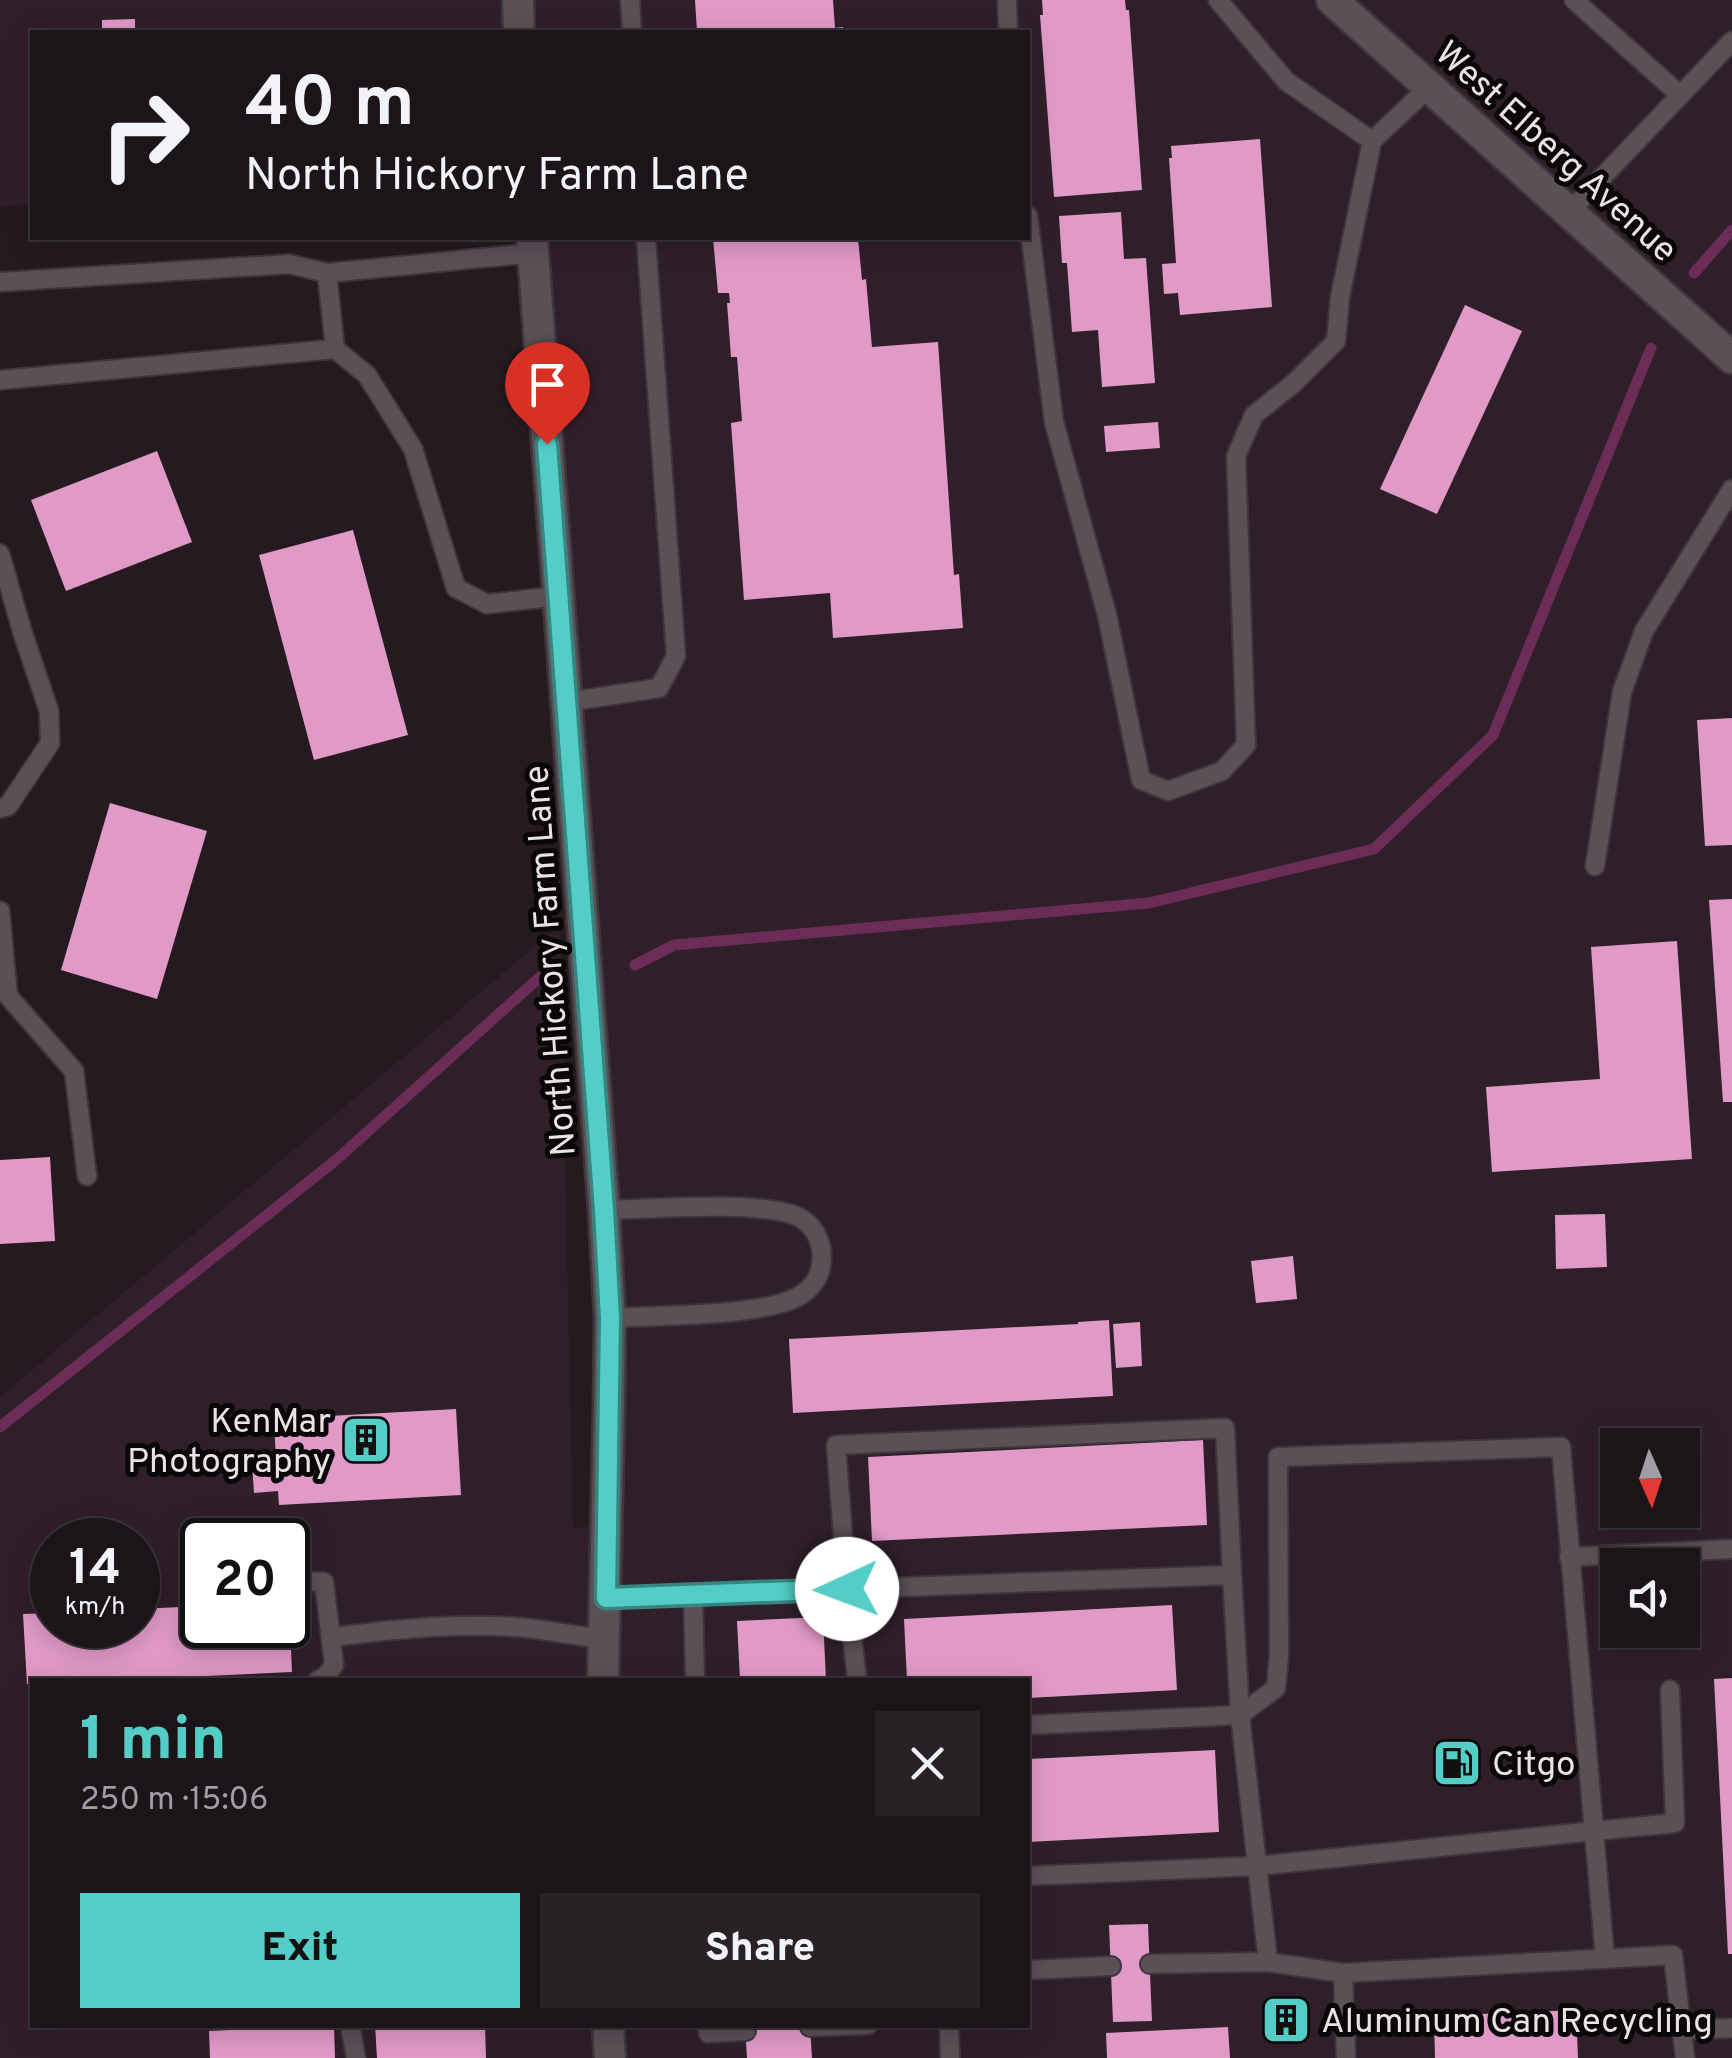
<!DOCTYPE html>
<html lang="en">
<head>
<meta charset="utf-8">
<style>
  :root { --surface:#1b1418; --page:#282125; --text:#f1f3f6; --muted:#a09ea2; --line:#393337; --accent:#54cdc7 }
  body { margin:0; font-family:Overpass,sans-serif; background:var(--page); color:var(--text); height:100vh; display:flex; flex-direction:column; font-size:38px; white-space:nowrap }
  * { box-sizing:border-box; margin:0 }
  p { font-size:32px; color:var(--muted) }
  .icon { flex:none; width:55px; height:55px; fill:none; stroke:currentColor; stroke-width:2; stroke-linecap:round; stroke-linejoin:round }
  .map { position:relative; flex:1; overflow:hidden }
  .details { position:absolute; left:30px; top:1678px; width:1000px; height:350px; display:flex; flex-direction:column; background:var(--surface); border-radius:0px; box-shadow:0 5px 25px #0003,0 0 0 2px var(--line) }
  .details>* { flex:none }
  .banner { position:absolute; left:30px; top:30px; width:1000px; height:210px; border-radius:0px; box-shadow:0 5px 25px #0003,0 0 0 2px var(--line); background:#1b1418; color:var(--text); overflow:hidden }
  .needle { width:65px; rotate:177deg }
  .fabs { position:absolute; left:1600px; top:1428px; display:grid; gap:20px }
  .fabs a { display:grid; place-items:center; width:100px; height:100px; border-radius:0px; background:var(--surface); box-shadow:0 5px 25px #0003,0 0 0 2px var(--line); font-size:50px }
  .speed { position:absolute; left:30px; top:1518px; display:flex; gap:20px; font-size:50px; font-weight:700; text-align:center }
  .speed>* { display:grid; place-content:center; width:130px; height:130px; border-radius:50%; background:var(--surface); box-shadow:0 5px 25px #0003,0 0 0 2px var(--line); line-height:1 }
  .speed small { font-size:25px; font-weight:400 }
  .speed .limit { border:5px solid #111; border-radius:15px; background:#fff; color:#111 }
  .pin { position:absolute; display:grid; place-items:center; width:85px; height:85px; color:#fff; margin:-102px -42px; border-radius:50% 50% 50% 0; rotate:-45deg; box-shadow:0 0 10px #0007 }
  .pin .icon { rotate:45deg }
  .me { position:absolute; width:110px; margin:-55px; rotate:268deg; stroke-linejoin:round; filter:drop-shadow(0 0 8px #0008) }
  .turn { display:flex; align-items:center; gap:35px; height:210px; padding:0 50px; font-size:45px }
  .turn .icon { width:130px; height:130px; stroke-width:2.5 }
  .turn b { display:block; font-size:70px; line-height:85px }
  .round { display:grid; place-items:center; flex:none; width:105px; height:105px; border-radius:0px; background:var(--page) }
  .headline { display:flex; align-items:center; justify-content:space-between; height:170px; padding:0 50px }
  h1 { font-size:60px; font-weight:800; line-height:75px; color:var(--accent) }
  .primary-button { display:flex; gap:20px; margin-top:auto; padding:20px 50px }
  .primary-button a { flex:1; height:115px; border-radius:0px; background:var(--accent); color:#111; font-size:40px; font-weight:800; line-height:115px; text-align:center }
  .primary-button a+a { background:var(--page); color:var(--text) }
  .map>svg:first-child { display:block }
</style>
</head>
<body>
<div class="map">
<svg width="1732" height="2058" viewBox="0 0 1732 2058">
  <rect width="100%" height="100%" fill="#241a20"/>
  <!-- built -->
  <path fill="#2f1f29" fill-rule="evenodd" d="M0 0H1732V2058H0V1397L560 925 573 1528 607 1525 609 1406 532 238H1028V32H32V204L0 206ZM1618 1445H1682V1510H1618ZM52 1540H138V1625H52ZM202 1540H288V1625H202ZM1618 1565H1682V1630H1618ZM32 1680H1028V2025H32Z"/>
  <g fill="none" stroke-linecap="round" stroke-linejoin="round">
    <!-- stream -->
    <g stroke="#6b2c58" stroke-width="11">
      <path d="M1694 273 1732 230"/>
      <path d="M635 965 674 945 1149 903 1374 849 1493 735 1651 348"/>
      <path d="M0 1427 336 1160 540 977"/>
    </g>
  </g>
  <!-- building -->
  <g fill="#e199c8">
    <path d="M695 0H833L835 28 843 27V32H697Z"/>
    <path d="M1042 0H1125L1126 10H1129L1142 190 1054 197 1040 15H1043Z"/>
    <path d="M135 19V32H102V20Z"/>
    <path d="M1260 139 1272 307 1180 315 1178 293 1164 294 1162 264 1176 263 1169 158H1172L1171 146Z"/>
    <path d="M1121 212 1124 259 1146 258 1155 383 1102 387 1098 330 1072 332 1067 263H1062L1059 216Z"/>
    <path d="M713 238H858L862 280 866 279 872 347 938 342 954 575 959 574 963 628 833 638 830 593 744 600 731 423 742 421 737 357H731L727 303H730L729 293H718Z"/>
    <path d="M1465 305 1522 331 1437 514 1380 489Z"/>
    <path d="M1158 422 1160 448 1106 452 1104 426Z"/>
    <path d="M157 451 192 542 66 591 31 500Z"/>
    <path d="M353 530 408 735 314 760 259 555Z"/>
    <path d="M1732 718V845L1705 846 1697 720Z"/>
    <path d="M110 803 207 831 157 999 61 970Z"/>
    <path d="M1732 899V1102H1723L1709 900Z"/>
    <path d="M1677 941 1692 1159 1492 1172 1486 1087 1600 1079 1591 947Z"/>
    <path d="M50 1157 55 1241 0 1244V1160Z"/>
    <path d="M1605 1214 1607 1267 1556 1269 1555 1215Z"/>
    <path d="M1293 1256 1297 1299 1256 1303 1251 1261Z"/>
    <path d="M1109 1320 1113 1396 793 1413 789 1339 1078 1324V1322Z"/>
    <path d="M1140 1322 1142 1366 1116 1368 1113 1324Z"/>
    <path d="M456 1409 461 1495 279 1505 278 1491 254 1493 252 1463 276 1461 274 1419Z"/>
    <path d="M1203 1440 1207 1525 872 1541 868 1457Z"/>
    <path d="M1172 1605 1177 1690 1028 1698V1680H907L904 1619Z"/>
    <path d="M202 1606V1625H290L292 1672 117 1680H32V1684H27L23 1614 52 1613V1625H138V1609Z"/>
    <path d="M823 1617 826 1680H740L737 1621Z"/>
    <path d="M1732 1678V1954H1728L1714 1679Z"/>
    <path d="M1215 1750 1219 1832 1028 1842V1759Z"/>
    <path d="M1148 1924 1152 2021 1113 2022 1109 1925Z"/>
    <path d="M1576 2010 1578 2058H1435L1434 2016Z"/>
    <path d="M1299 2011 1301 2026 1273 2029 1272 2015Z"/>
    <path d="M334 2025 335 2058H210L209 2031Z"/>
    <path d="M375 2025H485L486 2058H377Z"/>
    <path d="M745 2025H810L812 2058H747Z"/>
    <path d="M1228 2027 1230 2058H1107L1106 2033Z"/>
  </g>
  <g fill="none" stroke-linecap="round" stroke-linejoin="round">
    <!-- service casing -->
    <g stroke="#3d363a" stroke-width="22">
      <g id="service">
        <path d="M630 0 632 32"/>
        <path d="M1007 0 1008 32"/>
        <path d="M1218 0 1286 81 1372 141 1429 87"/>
        <path d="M1574 0 1680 95"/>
        <path d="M1569 212 1732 41"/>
        <path d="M1028 216 1054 422 1107 615 1141 780 1168 791 1222 771 1246 745 1236 456 1254 415 1294 383 1336 341 1340 297 1372 141"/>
        <path d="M533 253 327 273 335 349 367 375 413 449 456 588 487 604 559 596"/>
        <path d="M0 282 289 264 327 273"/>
        <path d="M0 380 335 349"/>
        <path d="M0 554 23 634 49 711 50 743 8 806 0 808"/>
        <path d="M567 702 659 688 676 656 646 238"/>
        <path d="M1595 866 1622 692 1644 631 1732 489"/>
        <path d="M0 911 8 996 74 1071 87 1176"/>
        <path d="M604 1210C646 1209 770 1199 802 1219 818 1229 824 1249 821 1266 819 1279 810 1290 799 1296 763 1317 654 1315 610 1318"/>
        <path d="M1569 1557 1732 1549"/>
        <path d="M1232 1575 1225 1428 836 1445 847 1589 1232 1575 1240 1715 1268 1962"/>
        <path d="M288 1581 324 1582 334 1665 326 1676 318 1680"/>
        <path d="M693 1595 695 1680"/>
        <path d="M605 1598 847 1589 857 1680"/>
        <path d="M332 1637C396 1629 462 1622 527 1628 552 1631 578 1636 604 1639"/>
        <path d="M1028 1725 1240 1715 1276 1688 1279 1655 1278 1457 1561 1447 1594 1831 1257 1866 1028 1876"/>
        <path d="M1605 1959 1594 1831 1675 1823 1670 1690"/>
        <path d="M1150 1964 1268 1962 1343 1973"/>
        <path d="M1028 1970 1111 1966"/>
        <path d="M350 2025 356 2058"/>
        <path d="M707 2025 708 2033 746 2031"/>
        <path d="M949 2025 950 2058"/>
        <path d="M810 2027 868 2025"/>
        <path d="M1683 2030 1732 2028"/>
        <path d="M1346 2058 1343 1973 1673 1955 1685 2058"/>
      </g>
    </g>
    <!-- minor casing -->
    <g stroke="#3d363a" stroke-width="35">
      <g id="minor">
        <path d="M518 0 519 32"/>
        <path d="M1332 0 1732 358"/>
        <path d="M532 238 604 1210 610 1318 609 1406 603 1680"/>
        <path d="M608 2025 610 2058"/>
      </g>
    </g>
    <!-- service -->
    <use href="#service" stroke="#5c5057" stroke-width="18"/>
    <!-- minor -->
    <use href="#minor" stroke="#5c5057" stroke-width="30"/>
  </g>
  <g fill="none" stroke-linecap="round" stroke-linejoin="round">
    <!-- route casing -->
    <g stroke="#378581" stroke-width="25">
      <path id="route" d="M547 444 604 1210 610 1318 606 1598 847 1589"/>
    </g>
    <!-- route -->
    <use href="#route" stroke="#54cdc7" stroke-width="18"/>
  </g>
  <!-- icons -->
  <defs>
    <g id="building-square" transform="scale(2.5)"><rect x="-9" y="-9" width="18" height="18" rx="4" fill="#54cdc7" stroke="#0a0709"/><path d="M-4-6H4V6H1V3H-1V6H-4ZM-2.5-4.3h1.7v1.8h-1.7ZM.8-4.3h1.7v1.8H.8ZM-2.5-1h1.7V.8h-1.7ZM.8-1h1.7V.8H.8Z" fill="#111"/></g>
    <g id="fuel-square" transform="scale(2.5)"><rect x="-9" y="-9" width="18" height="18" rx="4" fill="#54cdc7" stroke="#0a0709"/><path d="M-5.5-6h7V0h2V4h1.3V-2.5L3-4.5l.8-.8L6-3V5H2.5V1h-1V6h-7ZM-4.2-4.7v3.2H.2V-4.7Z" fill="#111"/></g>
  </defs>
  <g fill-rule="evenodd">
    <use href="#building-square" x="366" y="1440"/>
    <use href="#fuel-square" x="1457" y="1763"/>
    <use href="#building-square" x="1286" y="2020"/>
  </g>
  <g text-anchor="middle" stroke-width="10" stroke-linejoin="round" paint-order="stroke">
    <!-- street labels -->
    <g font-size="35" fill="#e9e2e6" stroke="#0a0709">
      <text transform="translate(1557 151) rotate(42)" y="12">West Elberg Avenue</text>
      <text transform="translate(549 961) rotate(-94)" y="12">North Hickory Farm Lane</text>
    </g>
    <!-- poi labels -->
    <g font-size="35" fill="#e9e2e6" stroke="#0a0709" text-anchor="start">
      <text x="331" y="1432" text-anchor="end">KenMar<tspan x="331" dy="40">Photography</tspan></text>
      <text x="1492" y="1775">Citgo</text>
      <text x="1321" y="2032">Aluminum Can Recycling</text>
    </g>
  </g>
</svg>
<div class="fabs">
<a><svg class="needle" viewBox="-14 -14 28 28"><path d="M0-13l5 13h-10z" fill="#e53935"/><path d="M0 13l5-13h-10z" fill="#a09ea2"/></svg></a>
<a><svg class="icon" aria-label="sound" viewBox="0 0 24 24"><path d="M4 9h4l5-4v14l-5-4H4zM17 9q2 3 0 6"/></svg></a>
</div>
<div class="speed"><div>14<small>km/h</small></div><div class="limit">20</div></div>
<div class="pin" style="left:547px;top:444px;background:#d93025"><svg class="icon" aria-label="arrive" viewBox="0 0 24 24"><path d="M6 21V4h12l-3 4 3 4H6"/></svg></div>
<svg class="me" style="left:847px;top:1589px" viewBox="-20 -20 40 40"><circle r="19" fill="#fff"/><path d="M0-13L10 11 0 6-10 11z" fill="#54cdc7"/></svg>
<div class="banner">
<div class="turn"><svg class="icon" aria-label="right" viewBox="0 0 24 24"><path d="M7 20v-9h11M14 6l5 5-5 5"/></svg><div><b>40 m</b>North Hickory Farm Lane</div></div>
</div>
<section class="details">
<div class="headline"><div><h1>1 min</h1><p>250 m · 15:06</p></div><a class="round"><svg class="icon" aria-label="close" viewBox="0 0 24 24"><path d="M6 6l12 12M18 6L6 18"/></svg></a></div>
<div class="primary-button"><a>Exit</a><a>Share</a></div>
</section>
</div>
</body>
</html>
